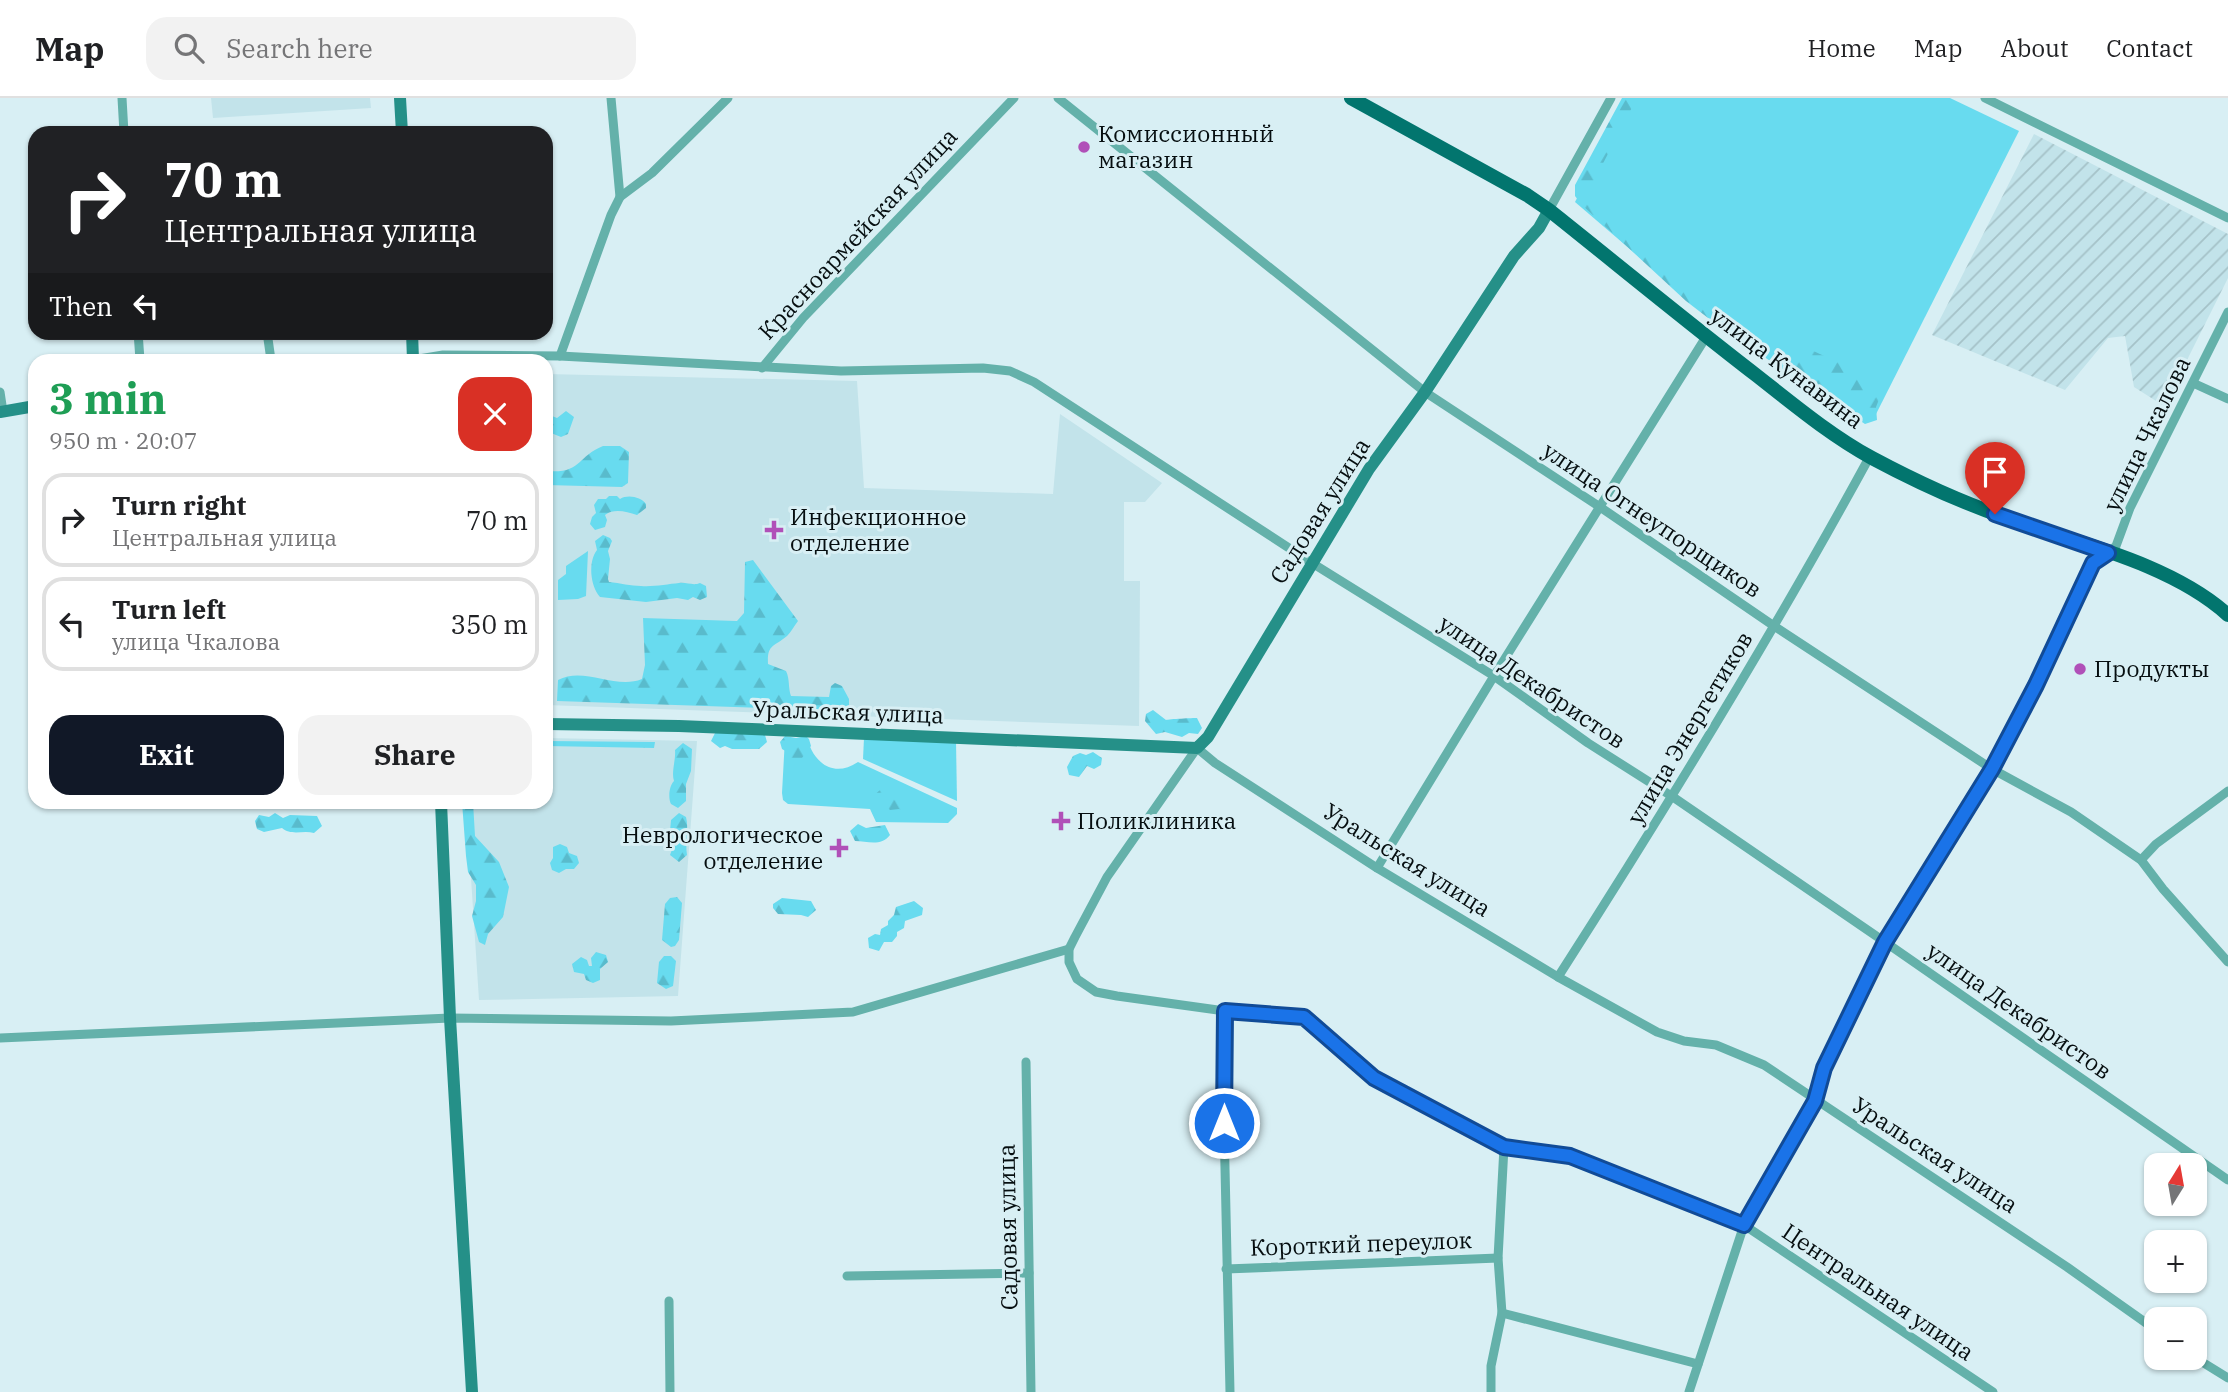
<!DOCTYPE html>
<html lang="en">
<head>
<meta charset="utf-8">
<style>
  :root { --surface:#fff; --page:#f2f2f2; --text:#202124; --muted:#757577; --line:#e0e0e0; --accent:#111827 }
  body { margin:0; font-family:"IBM Plex Serif",serif; background:var(--page); color:var(--text); height:100vh; display:flex; flex-direction:column; font-size:26px; white-space:nowrap }
  * { box-sizing:border-box; margin:0 }
  p { font-size:23px; color:var(--muted) }
  .icon { flex:none; width:38px; height:38px; fill:none; stroke:currentColor; stroke-width:2; stroke-linecap:round; stroke-linejoin:round }
  .map { position:relative; flex:1; overflow:hidden }
  .panel { position:absolute; left:28px; top:256px; width:525px; height:455px; display:flex; flex-direction:column; background:var(--surface); border-radius:21px; box-shadow:0 2px 5px #0004 }
  .panel>* { flex:none }
  .top-card { position:absolute; left:28px; top:28px; width:525px; height:214px; border-radius:21px; box-shadow:0 2px 5px #0004; background:#202124; color:#fff; overflow:hidden }
  .needle { width:46px; rotate:11deg }
  .controls { position:absolute; left:2144px; top:1055px; display:grid; gap:14px }
  .controls a { display:grid; place-items:center; width:63px; height:63px; border-radius:14px; background:var(--surface); box-shadow:0 2px 5px #0004; font-size:35px }
  .pin { position:absolute; display:grid; place-items:center; width:60px; height:60px; color:#fff; margin:-72px -30px; border-radius:50% 50% 50% 0; rotate:-45deg; box-shadow:0 0 7px #0007 }
  .pin .icon { rotate:45deg }
  .me { position:absolute; width:77px; margin:-38px; rotate:0deg; stroke-linejoin:round; filter:drop-shadow(0 0 5px #0008) }
  .turn { display:flex; align-items:center; gap:24px; height:147px; padding:0 21px; font-size:32px }
  .turn .icon { width:91px; height:91px; stroke-width:2.5 }
  .turn b { display:block; font-size:49px; line-height:60px }
  .then { display:flex; align-items:center; height:66px; padding:0 21px; background:#0003; gap:14px; font-size:26px }
  .round { display:grid; place-items:center; flex:none; width:74px; height:74px; border-radius:21px; background:var(--page) }
  .head { display:flex; align-items:center; justify-content:space-between; height:119px; padding:0 21px }
  h1 { font-size:42px; font-weight:700; line-height:52px; color:#1e9e55 }
  .action { display:flex; gap:14px; margin-top:auto; padding:14px 21px }
  .action a { flex:1; height:80px; border-radius:21px; background:var(--accent); color:#fff; font-size:28px; font-weight:700; line-height:80px; text-align:center }
  .action a+a { background:var(--page); color:var(--text) }
  ul { padding:0; list-style:none }
  li { display:flex; align-items:center; gap:21px; height:94px; margin:0 14px 10px; padding:0 7px; border:4px solid var(--line); border-radius:21px }
  li div { flex:1 }
  li b { display:block; font-size:26px }
  li em { font-style:normal }
  header { display:flex; align-items:center; gap:42px; box-sizing:border-box; height:98px; padding:0 35px; background:var(--surface); border-bottom:2px solid var(--line) }
  header strong { font-size:33px }
  nav { display:flex; gap:38px; margin-inline-start:auto; font-size:24px }
  .search { width:490px; height:63px; background:var(--page); display:flex; align-items:center; gap:18px; box-sizing:border-box; padding:0 24px; border-radius:21px; color:var(--muted); font-size:26px }
  .map>svg:first-child { display:block }
</style>
</head>
<body>
<header>
<strong>Map</strong>
<div class="search"><svg class="icon" aria-label="search" viewBox="0 0 24 24"><circle cx="10" cy="10" r="6"/><path d="M15 15l6 6"/></svg>Search here</div>
<nav><a>Home</a><a>Map</a><a>About</a><a>Contact</a></nav>
</header>
<div class="map">
<svg width="2228" height="1294" viewBox="0 0 2228 1294">
  <defs>
    <pattern id="industrial-furrows" width="10" height="10" patternUnits="userSpaceOnUse" patternTransform="scale(1.75)"><rect width="10" height="10" fill="#c2e3ea"/><path d="M-1 1l2-2M0 10L10 0M9 11l2-2" fill="none" stroke="#a5c2c8"/></pattern>
    <pattern id="forest-firs" width="22" height="20" patternUnits="userSpaceOnUse" patternTransform="scale(1.75)"><rect width="22" height="20" fill="#68dbef"/><path d="M5 1l3.5 6h-7zM16 11l3.5 6h-7z" fill="#59bbcc"/></pattern>
  </defs>
  <rect width="100%" height="100%" fill="#d8eff4"/>
  <!-- built -->
  <g fill="#c2e3ea">
    <path d="M211 0H370L371 10 213 20Z"/>
    <path d="M546 276 857 283 864 390 1053 396 1060 316 1162 385 1145 404H1124V483H1140L1139 628 546 607Z"/>
    <path d="M546 640 697 643 678 898 479 902 466 704H546Z"/>
  </g>
  <!-- industrial -->
  <path fill="url(#industrial-furrows)" d="M2034 36 2228 136V180L2164 308 2134 289 2125 238 2108 240 2065 292 1932 237Z"/>
  <!-- grass -->
  <g fill="#68dbef">
    <path d="M1630 0H1950L2019 33 1873 322 1714 223 1575 104Z"/>
    <path d="M588 453 586 498 578 501 558 502V482L566 476V468Z"/>
    <path d="M785 640H807C814 666 834 680 858 664L957 710V716L948 725 876 724 870 711 788 706 783 702 782 695Z"/>
    <path d="M864 640 956 643 957 703 863 661Z"/>
  </g>
  <!-- forest -->
  <g fill="url(#forest-firs)">
    <path d="M1622 0H1637L1585 100 1723 220 1794 265 1809 251 1885 286 1876 309 1877 322 1865 326 1725 233 1686 203 1581 106 1575 98V87Z"/>
    <path d="M566 313 574 319 568 336 561 339 546 333V320L552 318 557 320Z"/>
    <path d="M603 348H620L629 354 628 385 622 389 546 387V373C582 376 576 359 603 348Z"/>
    <path d="M609 398H617L620 401C628 396 641 399 646 406V410L637 417C626 414 615 410 605 417L607 422 605 429 595 432 590 426 592 419 596 415 594 407 598 401H606Z"/>
    <path d="M603 437 610 440 612 443 608 453 610 461 608 481 609 484C620 485 631 488 641 488 653 489 668 486 679 485 687 484 693 488 700 485L706 488 707 499 700 502 693 499 688 502 677 500 646 504 600 499C590 488 588 463 597 452L595 443Z"/>
    <path d="M753 462 798 523C794 528 791 534 787 538 774 549 767 546 768 566L786 573C790 581 788 590 791 598L829 599 831 588 835 585 842 588 849 601V613L557 603 558 582C584 568 615 592 642 581L645 567 643 520 737 523 744 515 745 464Z"/>
    <path d="M1153 612 1166 622C1169 621 1193 620 1197 620L1202 630 1198 636 1189 635 1182 639 1165 634 1156 636 1145 623 1146 616Z"/>
    <path d="M716 633 765 637 767 644 759 651H732L725 648 720 650 711 643Z"/>
    <path d="M785 638 796 640 806 638 809 641 811 648 799 664H792L787 654 782 651 780 644Z"/>
    <path d="M546 643 655 644 654 650 546 648Z"/>
    <path d="M683 645 692 651 691 673 686 686V703L678 710 671 706C668 700 669 688 674 683 671 674 676 662 675 652Z"/>
    <path d="M1093 654 1102 660 1101 667 1094 671 1087 668 1079 679 1069 677 1067 669 1073 658 1080 655 1086 657Z"/>
    <path d="M880 692 888 697 908 696 913 702 911 710 905 713 899 711 890 712 886 708 877 709 872 699Z"/>
    <path d="M462 704H473L475 738 499 764 509 789 503 819 488 836 485 847 479 844 472 818 476 803V787L468 774 466 758Z"/>
    <path d="M275 715 283 720 290 717 317 718 322 728 314 735C303 732 291 738 282 730L264 734 257 731 255 723 259 717 269 719Z"/>
    <path d="M679 715 686 719C689 730 685 745 687 757L679 764 670 757 673 749 669 744 671 722Z"/>
    <path d="M858 726 866 730 885 727 890 737C881 749 867 743 855 743L850 733Z"/>
    <path d="M560 746 567 749 569 755 577 758 579 765 574 771H566L559 775 552 772 550 765 553 760V749Z"/>
    <path d="M677 799 682 805 679 842 675 848 671 849 662 842 665 806 670 800Z"/>
    <path d="M782 800 811 803 816 812 808 819 801 817 778 816 773 810V806Z"/>
    <path d="M914 803 923 810 922 817 905 823 904 830 897 834V838L892 844H884L879 853 869 850 868 840 875 836 880 837 881 831 888 827V823L894 817 896 809Z"/>
    <path d="M596 854 606 857 608 864 600 871V882L593 885 586 882 584 876 574 874 572 866 581 859 587 862 589 868H592L591 860Z"/>
    <path d="M664 858H671L676 863 673 888 666 891 657 885 659 864Z"/>
  </g>
  <g fill="none" stroke-linecap="round" stroke-linejoin="round">
    <!-- street -->
    <g stroke="#64b1aa" stroke-width="9">
      <path d="M122 0 124 35"/>
      <path d="M611 0 620 99"/>
      <path d="M1058 0 1425 294 1600 409 1774 528 1992 671 2071 714 2141 762 2163 791 2228 864"/>
      <path d="M1985 0 2228 120"/>
      <path d="M1549 112 1611 0"/>
      <path d="M138 234 140 262"/>
      <path d="M267 234 271 262"/>
      <path d="M560 258 611 117 620 99 652 75 728 0"/>
      <path d="M413 262 443 257 560 258 841 273 983 270 1010 273 1034 284 1312 465 1494 578 1588 645 1673 699 1885 844 2228 1082"/>
      <path d="M762 270 803 220 1014 0"/>
      <path d="M2193 285 2228 301"/>
      <path d="M0 294 3 314"/>
      <path d="M2141 762 2156 746 2228 693"/>
      <path d="M1377 770 1494 578 1706 239"/>
      <path d="M1558 879C1667 709 1773 536 1870 358"/>
      <path d="M1225 913 1224 1025 1230 1294"/>
      <path d="M0 940 450 920 671 923 853 914 1069 851"/>
      <path d="M1026 964 1031 1294"/>
      <path d="M1226 1171 1498 1160"/>
      <path d="M847 1178 1029 1175"/>
      <path d="M669 1203 670 1294"/>
      <path d="M1502 1215 1698 1266"/>
      <path d="M2194 1259 2228 1280"/>
      <path d="M1491 1294V1268L1502 1215 1498 1160 1504 1049"/>
      <path d="M1689 1294 1744 1127 1815 1003 1824 970 1885 844 1992 671 2036 587 2093 465 2116 448 2130 410 2228 214"/>
      <path d="M1993 1294 1744 1127 1570 1058 1504 1049 1374 980 1304 919 1225 913 1117 898 1096 894 1077 881 1069 864V851L1075 839 1107 779 1197 650 1215 665 1377 770 1558 879 1657 934 1684 943 1716 947 1764 967 2067 1169 2156 1232"/>
    </g>
    <!-- secondary -->
    <g stroke="#259088" stroke-width="12">
      <path d="M400 0 402 35"/>
      <path d="M412 234 413 262"/>
      <path d="M0 314 35 308"/>
      <path d="M546 626 679 628 1197 650 1208 639 1369 371 1425 294 1514 158 1539 130 1549 112"/>
      <path d="M441 704 450 920 472 1294"/>
    </g>
    <!-- primary -->
    <path stroke="#02756e" stroke-width="14" d="M1351 0 1527 97 1549 112C1618 167 1686 223 1756 277 1793 306 1830 337 1872 360 1915 383 1960 404 2007 420 2078 445 2172 466 2228 517"/>
  </g>
  <g fill="none" stroke-linecap="round" stroke-linejoin="round">
    <!-- route casing -->
    <g stroke="#114b97" stroke-width="18">
      <path id="route" d="M1224 1025 1225 913 1304 919 1374 980 1504 1049 1570 1058 1744 1127 1815 1003 1824 970 1885 844 1992 671 2036 587 2093 465 2108 455 1995 416"/>
    </g>
    <!-- route -->
    <use href="#route" stroke="#1a73e8" stroke-width="12"/>
  </g>
  <!-- markers -->
  <g fill="#b050b8" stroke="#d8eff4" stroke-width="2.5">
    <circle cx="1084" cy="49" r="7"/>
    <path d="M770.5 421.5h7v7h7v7h-7v7h-7v-7h-7v-7h7z"/>
    <circle cx="2080" cy="571" r="7"/>
    <path d="M1057.5 712.5h7v7h7v7h-7v7h-7v-7h-7v-7h7z"/>
    <path d="M835.5 739.5h7v7h7v7h-7v7h-7v-7h-7v-7h7z"/>
  </g>
  <g text-anchor="middle" stroke-width="6" stroke-linejoin="round" paint-order="stroke">
    <!-- poi labels -->
    <g font-size="23" fill="#060e10" stroke="#d8eff4" text-anchor="start">
      <text x="1098" y="44">Комиссионный<tspan x="1098" dy="26">магазин</tspan></text>
      <text x="790" y="427">Инфекционное<tspan x="790" dy="26">отделение</tspan></text>
      <text x="2094" y="579">Продукты</text>
      <text x="1077" y="731">Поликлиника</text>
      <text x="823" y="745" text-anchor="end">Неврологическое<tspan x="823" dy="26">отделение</tspan></text>
    </g>
    <!-- street labels -->
    <g font-size="23" fill="#060e10" stroke="#d8eff4">
      <text transform="translate(858 136) rotate(-47)" y="8">Красноармейская улица</text>
      <text transform="translate(1787 270) rotate(37)" y="8">улица Кунавина</text>
      <text transform="translate(2147 336) rotate(-64)" y="8">улица Чкалова</text>
      <text transform="translate(1320 413) rotate(-58)" y="8">Садовая улица</text>
      <text transform="translate(1652 422) rotate(34)" y="8">улица Огнеупорщиков</text>
      <text transform="translate(1532 584) rotate(34)" y="8">улица Декабристов</text>
      <text transform="translate(848 614) rotate(2)" y="8">Уральская улица</text>
      <text transform="translate(1690 630) rotate(-59)" y="8">улица Энергетиков</text>
      <text transform="translate(1407 762) rotate(32)" y="8">Уральская улица</text>
      <text transform="translate(2019 913) rotate(35)" y="8">улица Декабристов</text>
      <text transform="translate(1935 1057) rotate(33)" y="8">Уральская улица</text>
      <text transform="translate(1008 1129) rotate(-91)" y="8">Садовая улица</text>
      <text transform="translate(1361 1146) rotate(-2)" y="8">Короткий переулок</text>
      <text transform="translate(1878 1194) rotate(34)" y="8">Центральная улица</text>
    </g>
  </g>
</svg>
<div class="controls">
<a><svg class="needle" viewBox="-14 -14 28 28"><path d="M0-13l5 13h-10z" fill="#e53935"/><path d="M0 13l5-13h-10z" fill="#757577"/></svg></a>
<a>+</a>
<a>−</a>
</div>
<div class="pin" style="left:1995px;top:416px;background:#d93025"><svg class="icon" aria-label="arrive" viewBox="0 0 24 24"><path d="M6 21V4h12l-3 4 3 4H6"/></svg></div>
<svg class="me" style="left:1224px;top:1025px" viewBox="-20 -20 40 40"><circle r="17" fill="#1a73e8" stroke="#fff" stroke-width="3"/><path d="M0-11L8 9 0 5-8 9z" fill="#fff"/></svg>
<div class="top-card">
<div class="turn"><svg class="icon" aria-label="right" viewBox="0 0 24 24"><path d="M7 20v-9h11M14 6l5 5-5 5"/></svg><div><b>70 m</b>Центральная улица</div></div>
<div class="then">Then<svg class="icon" aria-label="left" viewBox="0 0 24 24"><path d="M17 20v-9H6M10 6l-5 5 5 5"/></svg></div>
</div>
<section class="panel">
<div class="head"><div><h1>3 min</h1><p>950 m · 20:07</p></div><a class="round" style="background:#d93025;color:#fff"><svg class="icon" aria-label="close" viewBox="0 0 24 24"><path d="M6 6l12 12M18 6L6 18"/></svg></a></div>
<ul>
<li><svg class="icon" aria-label="right" viewBox="0 0 24 24"><path d="M7 20v-9h11M14 6l5 5-5 5"/></svg><div><b>Turn right</b><p>Центральная улица</p></div><em>70 m</em></li>
<li><svg class="icon" aria-label="left" viewBox="0 0 24 24"><path d="M17 20v-9H6M10 6l-5 5 5 5"/></svg><div><b>Turn left</b><p>улица Чкалова</p></div><em>350 m</em></li>
</ul>
<div class="action"><a>Exit</a><a>Share</a></div>
</section>
</div>
</body>
</html>
